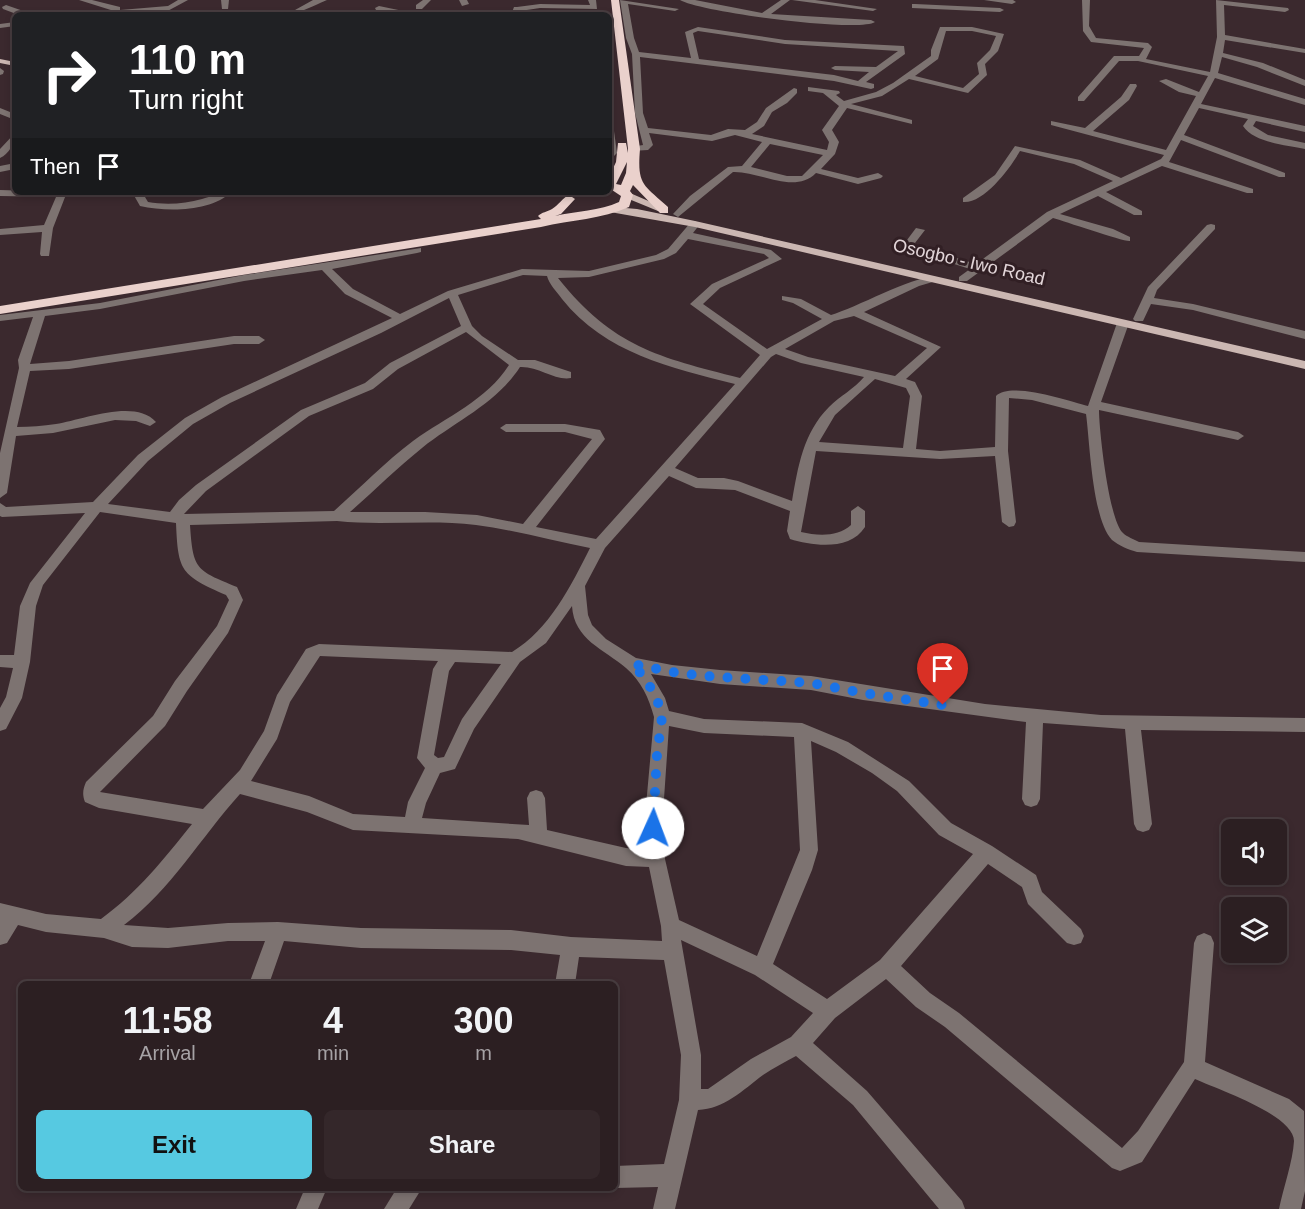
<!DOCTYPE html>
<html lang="en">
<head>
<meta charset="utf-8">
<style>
  :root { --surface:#2c1f22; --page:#34272a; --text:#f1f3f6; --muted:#a6a2a5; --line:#483d40; --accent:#56c9e1 }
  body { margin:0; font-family:Helvetica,sans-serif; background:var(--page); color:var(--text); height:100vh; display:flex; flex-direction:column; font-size:22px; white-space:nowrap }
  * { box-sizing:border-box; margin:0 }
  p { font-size:20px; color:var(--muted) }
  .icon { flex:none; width:33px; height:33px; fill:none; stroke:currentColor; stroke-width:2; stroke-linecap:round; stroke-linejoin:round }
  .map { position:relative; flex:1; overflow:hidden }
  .drawer { position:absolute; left:18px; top:981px; width:600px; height:210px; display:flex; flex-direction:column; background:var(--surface); border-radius:9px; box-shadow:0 3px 9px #0003,0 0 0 2px var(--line) }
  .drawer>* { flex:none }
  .guide { position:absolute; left:12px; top:12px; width:600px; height:183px; border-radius:9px; box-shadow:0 3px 9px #0003,0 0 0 2px var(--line); background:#202124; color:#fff; overflow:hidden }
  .controls { position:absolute; left:1221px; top:819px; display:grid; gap:12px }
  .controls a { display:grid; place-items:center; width:66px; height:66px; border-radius:9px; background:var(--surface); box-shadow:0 3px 9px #0003,0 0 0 2px var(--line); font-size:30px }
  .pin { position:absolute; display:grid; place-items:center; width:51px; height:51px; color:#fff; margin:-62px -26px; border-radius:50% 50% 50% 0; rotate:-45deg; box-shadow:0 0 6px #0007 }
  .pin .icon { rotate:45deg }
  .me { position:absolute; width:66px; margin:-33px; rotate:2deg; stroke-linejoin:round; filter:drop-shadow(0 0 4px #0008) }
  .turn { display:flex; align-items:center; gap:21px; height:126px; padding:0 18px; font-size:27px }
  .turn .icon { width:78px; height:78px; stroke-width:2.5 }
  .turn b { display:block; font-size:42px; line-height:51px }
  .then { display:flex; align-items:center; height:57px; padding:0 18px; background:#0003; gap:12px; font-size:22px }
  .eta { display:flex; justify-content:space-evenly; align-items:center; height:102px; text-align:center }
  .eta b { font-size:36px; font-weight:700; line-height:42px }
  .action { display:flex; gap:12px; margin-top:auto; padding:12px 18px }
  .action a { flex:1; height:69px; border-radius:9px; background:var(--accent); color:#111; font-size:24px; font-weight:700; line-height:69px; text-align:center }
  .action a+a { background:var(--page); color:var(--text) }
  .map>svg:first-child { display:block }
</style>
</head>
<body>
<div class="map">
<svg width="1305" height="1209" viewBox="0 0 1305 1209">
  <rect width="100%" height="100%" fill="#3b292e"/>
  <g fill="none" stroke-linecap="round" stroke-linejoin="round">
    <!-- minor -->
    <g fill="#7d7371" fill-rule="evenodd">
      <path d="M79 0H92L120 7V10L168 6 178 0H188L162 14 159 11 85 15 114 11Z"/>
      <path d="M221 0H229L228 9H222Z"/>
      <path d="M313 0H327C318 4 295 15 286 15Z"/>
      <path d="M423 0H431L422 9H416V5Z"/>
      <path d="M459 0H467L469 4 462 6Z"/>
      <path d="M588 0H596L597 9 540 8 520 11 519 15H511L514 7H517L540 4 590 5Z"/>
      <path d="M620 0 679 9 675 11 628 4 634 38 639 52 691 58 685 32 698 27 785 40 904 46 905 54 866 82 874 84V88L871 89 834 81 640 57 643 113 648 128 711 135 728 129 745 130 757 122 766 108 794 88 797 89V93L787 103 772 112 764 126 752 134 827 150 829 142 822 130 839 106 823 93 808 91V87L839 91 840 93 836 95 844 101 876 92 893 83 931 56V50L940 27H972L1004 34 998 51 985 64 987 75 968 93 909 79 882 96 851 104 912 120V124L847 108 832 130 839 142 835 154 821 169 858 178 878 173 883 176 881 178 858 184 816 173C794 195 760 171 733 172L678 217 673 214 690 196 728 167 742 166 762 142 735 135 712 141 649 133 653 145 648 150 631 151V147L643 145 635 113 632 54 626 38ZM698 31 785 44 898 51 876 67 835 66 831 68 835 70 869 72 858 81 834 75 699 59 693 33ZM946 31H972L996 36 990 50 977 63 979 74 963 88 915 76 938 59ZM770 144 823 155 802 176H787L751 167Z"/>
      <path d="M680 0H695L762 13 781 0H790L771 14 871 20 875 22C858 33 700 12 680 0Z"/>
      <path d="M792 0H815L877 9 873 11Z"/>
      <path d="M984 0H1013L1016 2 1012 4Z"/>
      <path d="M1082 0H1090L1089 26 1096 38 1148 43 1152 47 1146 59 1210 72 1217 37 1216 0 1288 8 1289 10 1285 12 1224 5 1225 35 1305 49V53L1225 40 1223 53 1263 63 1305 80V86L1257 67 1222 57 1218 73 1305 99V105L1215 78 1201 104 1305 126V132L1256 121 1253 126 1268 135 1305 143V149C1287 145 1254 143 1243 126L1248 119 1199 108 1184 135 1285 173V177H1279L1181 140 1169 162 1253 189V193H1247L1162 166 1106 192 1142 211V215H1134L1098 196 1060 214 1113 229 1130 237V241C1124 242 1064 221 1053 218L967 281H959V277L970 269 910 250 904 244 916 228 925 230 915 243 918 246 976 264 1047 212 1113 181 1074 164 1020 151C1011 167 984 204 963 202V198L995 175 1015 146 1080 160 1121 178 1161 159 1164 155 1051 125V121L1085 128 1121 97 1130 84H1136L1137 86 1129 100 1093 131 1166 150 1196 96 1179 92 1159 81 1166 79 1199 92 1208 76 1138 61H1119L1084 101H1078V97L1114 56H1139L1144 48 1091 42 1083 31Z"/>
      <path d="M915 4 1000 8 1004 10 1000 12 912 8V4Z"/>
      <path d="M6 5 29 13 30 15H19L3 9 2 7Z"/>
      <path d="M379 6 413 13 417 15H402L376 10 375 8Z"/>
      <path d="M15 22V26L0 28V24Z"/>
      <path d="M0 68 4 71 3 74 0 75Z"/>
      <path d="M0 108 15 114V120L0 114Z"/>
      <path d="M609 128 614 131 617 153 609 161Z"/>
      <path d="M15 133C15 143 9 154 0 158V149Z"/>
      <path d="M15 163V169L0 172V166Z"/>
      <path d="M0 190 67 192 53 228 49 256H41L40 254 42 232 0 235V229L44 225 56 197 0 196Z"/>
      <path d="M84 192H96L91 195Z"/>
      <path d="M132 192H142L148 202C165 205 185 204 202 199 213 196 220 192 231 192 211 212 167 212 140 206Z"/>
      <path d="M695 221 700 224 693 233 771 250 782 259 720 288 703 304 767 349 822 319 793 303 782 300V296L801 299 831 315C856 308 917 274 936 277V281L919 286 864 312 941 347 906 379 915 382 922 396 916 449 940 451 995 447 996 396C1011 381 1068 401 1088 406L1117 323 1123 320 1129 323 1101 402 1238 432 1244 436 1238 440 1099 410C1099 430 1109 521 1123 533 1127 537 1134 539 1139 542L1305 552V562L1137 552C1129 550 1118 545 1112 540 1092 519 1090 443 1086 414L1032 400 1009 398 1008 451 1016 522 1014 526 1009 527 1002 522 995 456 940 459 816 451 801 532C818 536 838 537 851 525V511L858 506 865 511V527C850 551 813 546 790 539L787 531 790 511 735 490 696 488 669 476 605 548 585 586 588 615 592 625 606 639 636 658 672 665 720 670 811 676 985 704 1101 715 1305 718V732L1141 730 1152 824 1149 830 1143 832 1137 830 1134 824 1125 729 1043 723 1040 799 1037 805 1031 807 1025 805 1022 799 1026 722 863 700 811 690 720 684 651 674 665 698 669 711 704 719 802 723 848 742 909 781 951 823 992 846 1036 875 1042 892 1081 929 1084 936 1081 943 1074 945 1067 943 1028 904 1022 887 988 864 901 966 930 993 959 1013 1122 1148 1138 1131 1184 1062 1194 943 1197 936 1204 933 1211 936 1214 943 1205 1062 1289 1099 1304 1111 1305 1191 1301 1209H1279C1283 1189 1293 1161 1294 1141 1294 1115 1217 1089 1195 1079L1142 1162 1120 1171 1112 1168 945 1027 916 1007 886 979 835 1018 813 1043 867 1091 962 1201 965 1209H939L853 1105 796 1056C785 1062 773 1068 763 1075 743 1090 724 1109 698 1110L675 1209H653L658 1187 615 1188V1166L664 1164 679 1100 681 1055 664 960 579 957 575 984H555L560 955 511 950 361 948 284 941 269 984H249L265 941H228L168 948 132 947 104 938 46 932 18 925 7 943 0 945V903L46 914 101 919C138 892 164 859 192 824L99 808 85 802C82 794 83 789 86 782L153 716 175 681 217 626 229 600 226 595C181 575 178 572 176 523L100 512 43 585 36 606 30 662 22 698 6 729 0 731V708L6 697 13 668 0 667V655H14L20 606 30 583 85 513 2 517 0 516V503L6 507 93 502 138 455 185 418 222 397 392 318 345 294 322 270 244 281 100 309 45 316 30 364 69 361 234 336H259L265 340 259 344H234L69 369 30 371 17 427C30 427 43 426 56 424 82 420 135 398 156 422L150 426 136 421 115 420 53 433 16 436 7 493 0 498V453L19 368 18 360 33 317 0 321V315L100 303 244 275 421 248V252L417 253 332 269 353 289 400 314 448 291 522 269 589 271 656 255 668 249 691 222ZM688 239 764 254 769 258 712 284 690 304 760 355 740 378C658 357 613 347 558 278L589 277 664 259 676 253ZM523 275 547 276C549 284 557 292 562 299 605 353 671 368 735 384L596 539 536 527 605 439 600 430 565 424H506L500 428 506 432H565L592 439 523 524 477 515 425 512H350C374 491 397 468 422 448 456 421 496 404 520 367 538 366 555 381 571 378V372L535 360H518L482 336 472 326 458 295ZM449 298 461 326 390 363 365 383 301 410 196 485 179 500 170 512 108 504 148 461 193 424 230 403 381 333ZM854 316 927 348 895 376 808 357 785 349 834 321ZM466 332 509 365C487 400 446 417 413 441 385 462 360 488 334 511L184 514 206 491 309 416 373 389 398 369ZM776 354 801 363 864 377C854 389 840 396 829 407 803 433 798 467 792 501L738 481 724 478H698L675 468 771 357ZM875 379 906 388 910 396 903 448 819 442 835 415ZM337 521C383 526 430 519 476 525 514 530 553 541 590 548 571 586 549 630 512 652L319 644 306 649 277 695 264 731 240 770 203 809 100 792 165 726 187 691 228 633 243 600 237 587C196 570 193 570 190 525ZM572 606C574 640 604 649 626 668 641 681 649 698 654 717L644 828 646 850 626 848 547 830 545 798 542 792 536 790 530 792 527 798 529 825 422 818 426 803 440 773 455 769 474 729 520 662 546 643ZM320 656 438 661 433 669 417 758 425 768 408 802 405 817 353 814 309 796 251 781 277 739 290 702ZM455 662 501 664 462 719 444 757 438 758 434 755 449 671ZM669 726 704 733 794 737 800 850 757 956 679 920 665 859 662 828ZM811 741 836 752 872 773 897 791 939 835 973 854 880 960 827 999 773 964 812 870 818 850ZM240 794 307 812 353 830 518 839 626 866 649 867 661 926 662 941 571 937 511 930 361 928 278 922 228 923 168 928 124 925C171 890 201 837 240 794ZM681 940 755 975 813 1013 791 1037 751 1059 708 1089H701V1055Z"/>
      <path d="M1211 224 1215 225V229L1157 290 1154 298 1193 304 1305 331V339L1193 310 1151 304 1143 321H1135L1133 319 1148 287 1207 225Z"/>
      <path d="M305 1188H327L318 1209H296Z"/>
      <path d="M397 1188H422L409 1209H384Z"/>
    </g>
    <!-- major -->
    <g fill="#cbb7b2" fill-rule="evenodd">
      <path d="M0 59 15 62V66L0 63Z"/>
      <path d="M558 192H571L575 195 570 198Z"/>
      <path d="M624 193H630L667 209 658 211 624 197Z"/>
      <path d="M614 207 637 209 695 221 1305 361V369L695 227 610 212V208Z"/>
    </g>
    <!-- highway -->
    <path fill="#ead1cc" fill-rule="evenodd" d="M611 0H619L640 149C637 185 643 184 668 207V213H660L633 185 630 191 633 195 629 207C602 219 571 220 541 227L0 314V306L541 219 538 216C542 212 547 212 552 209 559 205 562 198 569 195L575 199 561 214 555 216C576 211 600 211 619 202L621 196 609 188V177L616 162 618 143H626L628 153V149ZM627 162 626 173 621 185 616 184Z"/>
  </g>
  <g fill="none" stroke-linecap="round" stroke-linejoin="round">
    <!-- route -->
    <path stroke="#1a73e8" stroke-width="10" stroke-dasharray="0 18" d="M653 828 657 755 662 717 657 699 645 678 632 664 672 672 704 676 811 683 863 693 943 705"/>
  </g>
  <g text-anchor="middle" stroke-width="6" stroke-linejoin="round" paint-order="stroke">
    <!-- far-street labels -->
    <g font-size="18" fill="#e2d5d8" stroke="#311f24">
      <text transform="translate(969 262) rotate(13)" y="6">Osogbo - Iwo Road</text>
    </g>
  </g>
</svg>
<div class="controls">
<a><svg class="icon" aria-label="sound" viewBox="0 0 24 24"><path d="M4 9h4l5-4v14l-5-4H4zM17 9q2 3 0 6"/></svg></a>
<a><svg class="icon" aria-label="layers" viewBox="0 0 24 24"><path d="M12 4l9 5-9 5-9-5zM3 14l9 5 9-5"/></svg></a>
</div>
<div class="pin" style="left:943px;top:705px;background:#d93025"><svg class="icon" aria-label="arrive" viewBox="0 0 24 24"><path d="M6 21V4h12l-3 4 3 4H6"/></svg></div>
<svg class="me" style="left:653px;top:828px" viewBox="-20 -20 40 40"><circle r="19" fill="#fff"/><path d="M0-13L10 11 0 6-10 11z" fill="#1a73e8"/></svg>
<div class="guide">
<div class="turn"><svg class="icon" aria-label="right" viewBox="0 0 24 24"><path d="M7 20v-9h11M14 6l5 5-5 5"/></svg><div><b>110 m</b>Turn right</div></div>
<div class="then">Then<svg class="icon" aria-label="arrive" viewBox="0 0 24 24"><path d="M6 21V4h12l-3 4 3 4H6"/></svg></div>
</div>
<section class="drawer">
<div class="eta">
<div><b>11:58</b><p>Arrival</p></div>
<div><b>4</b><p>min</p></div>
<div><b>300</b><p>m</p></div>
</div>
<div class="action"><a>Exit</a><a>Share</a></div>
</section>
</div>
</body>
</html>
